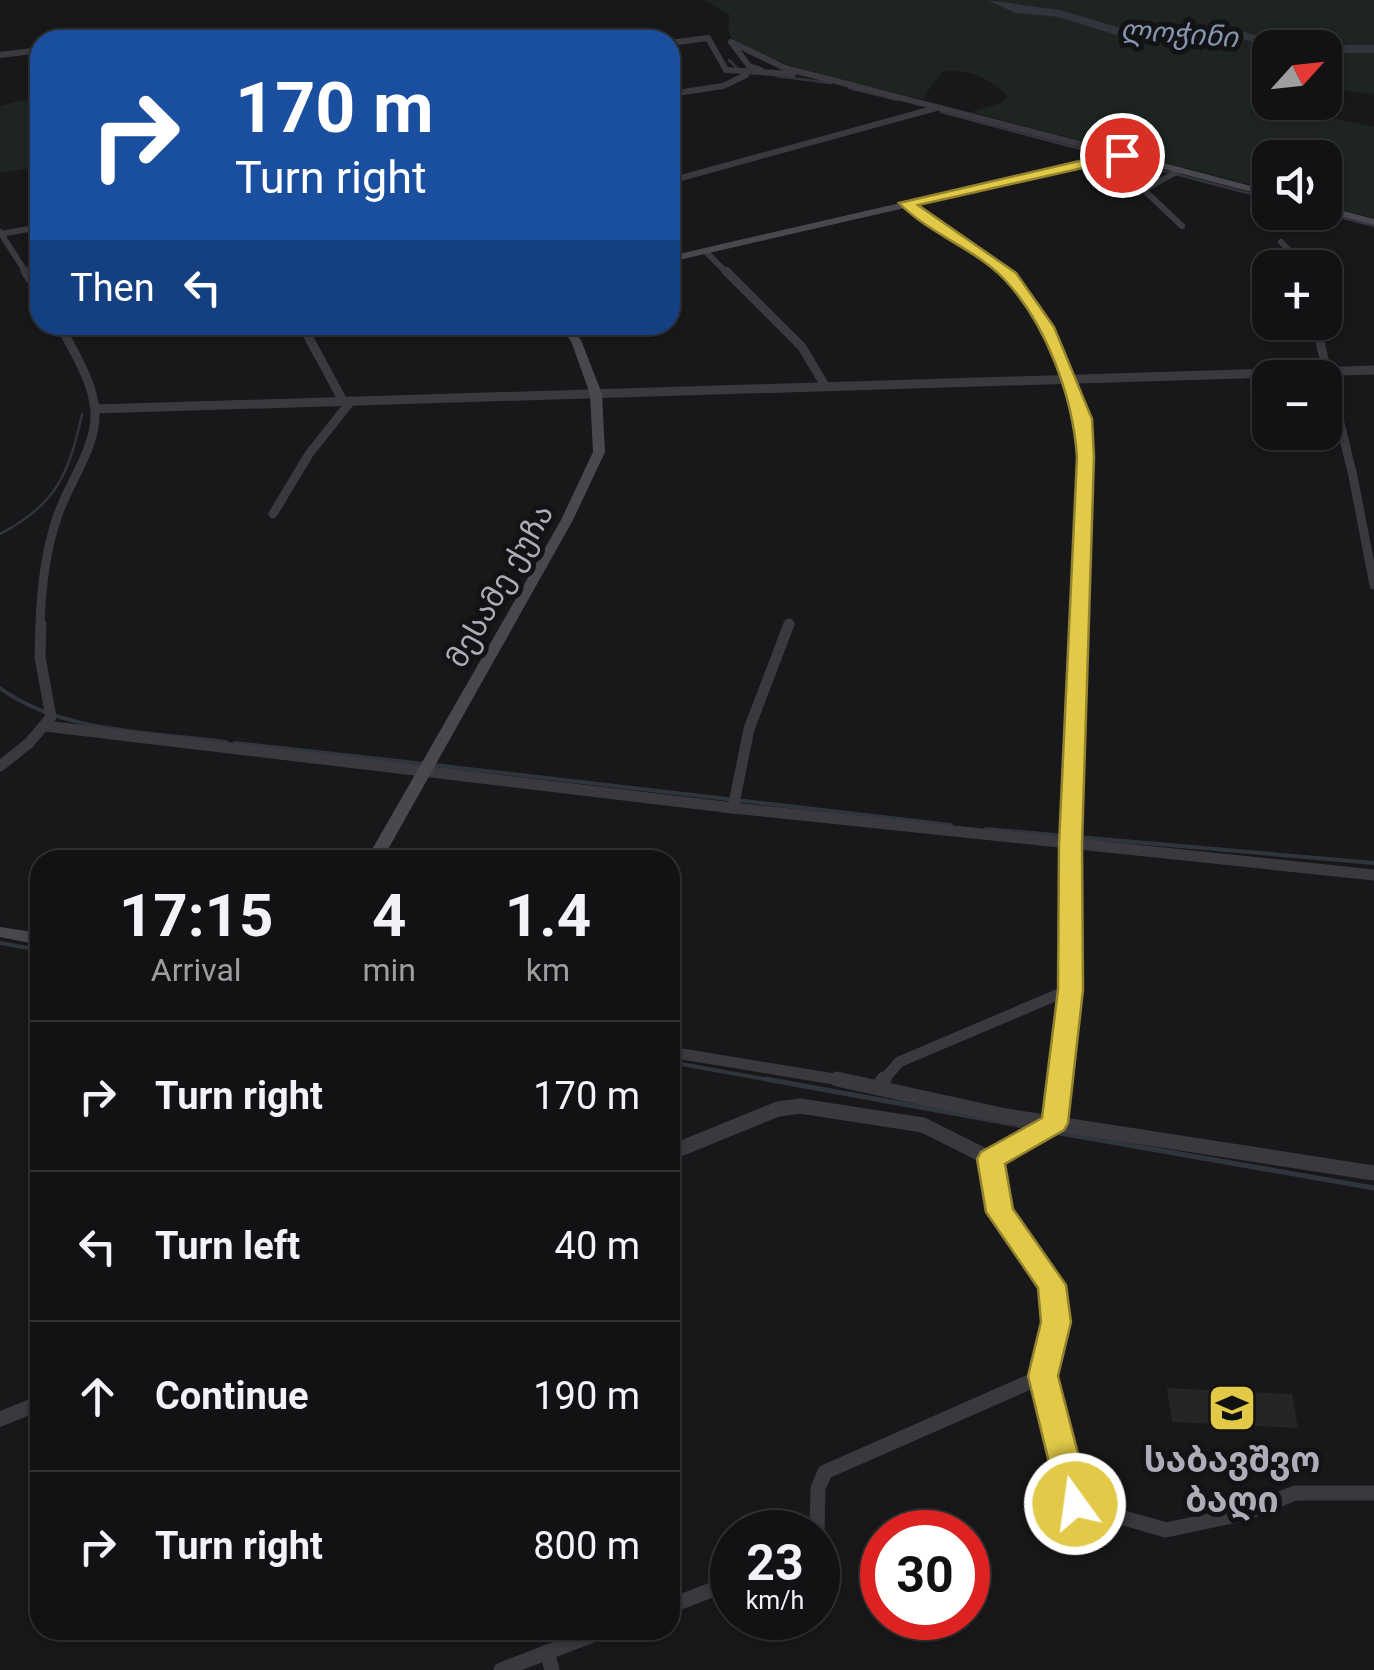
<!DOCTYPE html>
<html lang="en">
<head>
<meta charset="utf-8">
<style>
  :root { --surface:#121214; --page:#1f2022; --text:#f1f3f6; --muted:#9c9ea0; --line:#313234 }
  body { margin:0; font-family:Roboto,"Noto Sans Georgian",sans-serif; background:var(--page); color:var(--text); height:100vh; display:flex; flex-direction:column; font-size:38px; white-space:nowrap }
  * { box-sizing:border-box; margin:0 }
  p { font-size:32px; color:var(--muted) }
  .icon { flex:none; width:55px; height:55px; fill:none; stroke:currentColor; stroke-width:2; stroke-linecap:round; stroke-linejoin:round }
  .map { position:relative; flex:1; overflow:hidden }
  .details { position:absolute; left:30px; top:850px; width:650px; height:790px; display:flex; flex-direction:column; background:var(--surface); border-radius:30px; box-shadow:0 2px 8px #0004,0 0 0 2px var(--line) }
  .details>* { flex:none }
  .hud { position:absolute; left:30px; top:30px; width:650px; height:305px; border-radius:30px; box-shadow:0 2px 8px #0004,0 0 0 2px var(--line); background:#1a4fa0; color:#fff; overflow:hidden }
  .needle { width:65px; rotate:63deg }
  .fabs { position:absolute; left:1252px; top:30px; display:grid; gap:20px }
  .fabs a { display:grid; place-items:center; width:90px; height:90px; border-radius:20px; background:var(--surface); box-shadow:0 2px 8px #0004,0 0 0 2px var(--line); font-size:50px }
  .speed { position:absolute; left:710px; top:1510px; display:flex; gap:20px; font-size:50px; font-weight:700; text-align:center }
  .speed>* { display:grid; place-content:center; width:130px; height:130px; border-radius:50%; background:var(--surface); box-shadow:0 2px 8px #0004,0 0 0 2px var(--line); line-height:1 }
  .speed small { font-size:25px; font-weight:400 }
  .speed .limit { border:15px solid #d22; background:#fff; color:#111 }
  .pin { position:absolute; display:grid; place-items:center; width:85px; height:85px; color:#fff; margin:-42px; border:5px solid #fff; border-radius:50%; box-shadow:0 2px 10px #0007 }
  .me { position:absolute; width:110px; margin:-55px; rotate:346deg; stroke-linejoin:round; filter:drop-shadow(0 0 8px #0008) }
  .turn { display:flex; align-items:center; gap:35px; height:210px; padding:0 40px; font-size:45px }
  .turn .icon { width:130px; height:130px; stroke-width:2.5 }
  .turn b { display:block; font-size:70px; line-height:85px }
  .then { display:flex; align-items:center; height:95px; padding:0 40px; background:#0003; gap:20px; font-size:38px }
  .eta { display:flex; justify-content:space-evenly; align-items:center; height:170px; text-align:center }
  .eta b { font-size:60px; font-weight:700; line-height:70px }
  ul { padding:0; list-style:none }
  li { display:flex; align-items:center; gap:30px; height:150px; padding:0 40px; border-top:2px solid var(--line) }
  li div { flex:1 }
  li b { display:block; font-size:38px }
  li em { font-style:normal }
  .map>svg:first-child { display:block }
</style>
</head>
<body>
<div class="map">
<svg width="1374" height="1670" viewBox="0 0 1374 1670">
  <rect width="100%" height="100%" fill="#18181a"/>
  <!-- built -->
  <path fill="#252427" d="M1167 1388 1292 1394 1298 1428 1172 1422Z"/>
  <!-- green -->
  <g fill="#1e2520">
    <path d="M704 0H1374V94L1325 89V48H1270V102L1338 100 1343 111 1287 104 1283 108 1374 127V218L1325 205V158H1270V190L971 112 1001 103 1008 97C991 78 969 69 943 71L922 99C887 90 751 61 732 38 727 30 728 23 730 15Z"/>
    <path d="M40 96V167L0 173V106Z"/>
  </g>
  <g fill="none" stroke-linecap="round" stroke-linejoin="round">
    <!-- stream-far2 -->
    <g stroke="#2f343d" stroke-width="2.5">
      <path d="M729 60 737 68"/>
      <path d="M776 76 831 83"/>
      <path d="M849 88 898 100"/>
      <path d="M941 112 1270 199"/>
      <path d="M1321 212 1374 226"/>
      <path d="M0 534C56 505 69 474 82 414"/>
    </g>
    <!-- stream-far1 -->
    <g stroke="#2f343d" stroke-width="4">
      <path d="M0 688C61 733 153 732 226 742"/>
      <path d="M235 743 425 764"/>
      <path d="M434 765 951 825"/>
      <path d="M986 829 1374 863"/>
      <path d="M0 943 40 950"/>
      <path d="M670 1062 780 1082"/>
    </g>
    <!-- stream -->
    <g stroke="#2f343d" stroke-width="5">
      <path d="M766 1079 1034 1128"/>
      <path d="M1054 1132 1374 1188"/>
    </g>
    <!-- river -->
    <g fill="#2f343d" fill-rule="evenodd">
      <path d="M988 0 1060 10 1117 27 1167 31 1226 28 1312 48H1285L1226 36 1167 39 1116 35 1059 17 1015 13Z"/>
      <path d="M1325 45H1374V53H1325V48H1320Z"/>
    </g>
    <!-- street-far3 -->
    <g stroke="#39393f" stroke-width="6">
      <path d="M130 40H199"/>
      <path d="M731 42 785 68 1122 155"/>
      <path d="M670 43 708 38 726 70 793 74"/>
      <path d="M732 43 749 66 761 70"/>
      <path d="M0 55 40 50"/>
      <path d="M670 94 723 86 746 75"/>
      <path d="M1180 170 1144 190 1182 226"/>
      <path d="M670 181 936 108"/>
      <path d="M906 203 1007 274"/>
      <path d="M0 232 27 274"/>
      <path d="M0 234 40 227"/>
      <path d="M1281 242 1297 258 1300 268"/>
      <path d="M705 251 728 274"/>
    </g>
    <!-- street-far2 -->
    <g stroke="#39393f" stroke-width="9">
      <path d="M25 271 40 294"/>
      <path d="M726 271 802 347 824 384"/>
      <path d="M1004 271C1106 361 1084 506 1079 626"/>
      <path d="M1315 322 1353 476 1374 585"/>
      <path d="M302 325 343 401"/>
      <path d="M95 409 1374 370"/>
      <path d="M273 514 309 454 351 401"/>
      <path d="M40 626C41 589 46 547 59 512 71 479 97 446 95 411 93 381 73 351 60 325"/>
    </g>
    <!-- street-far1 -->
    <g stroke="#39393f" stroke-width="11">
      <path d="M45 726 733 808 1374 875"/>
      <path d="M0 766 29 743 51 717 40 657 41 624"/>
      <path d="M733 808 749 729 789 624"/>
      <path d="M670 1052 852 1082"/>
      <path d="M882 1082 899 1062 1071 989"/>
      <path d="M1060 1082 1071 989V844L1080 624"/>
    </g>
    <!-- street -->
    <g stroke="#39393f" stroke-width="15">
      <path d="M837 1079 1006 1116 1374 1173"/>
      <path d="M879 1086 884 1079"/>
      <path d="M670 1153 778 1109 800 1106 923 1125 991 1159"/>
      <path d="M1043 1376 1075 1504 1166 1530 1246 1513 1295 1493H1374"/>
      <path d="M0 1419 40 1403"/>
      <path d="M817 1532 818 1488 825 1472 1043 1376 1056 1322 1051 1285 1000 1212 991 1159 1055 1123 1060 1079"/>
      <path d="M670 1606 732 1582"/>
      <path d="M547 1652 552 1670"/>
      <path d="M501 1670 606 1630"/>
    </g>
    <!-- secondary -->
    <g fill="#48484e" fill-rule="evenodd">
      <path d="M1122 152 1270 191V197L1122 158 670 262V256Z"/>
      <path d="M1325 206 1374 219V225L1325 212Z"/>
      <path d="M558 325H569L581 340 602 394 605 452 573 520 382 860H366L561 520 593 452 590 394 571 341Z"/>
      <path d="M0 927 40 933V945L0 937Z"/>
    </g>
  </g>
  <!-- route -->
  <path fill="#e2ca48" stroke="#93832f" stroke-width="2.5" d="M1122 151 1127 152V158L918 205 1016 273 1054 327 1092 419 1094 457 1082 844 1083 990 1068 1123 1064 1130 1005 1164 1013 1209 1066 1285 1071 1322 1058 1376 1091 1504 1086 1514 1075 1518 1064 1514 1059 1504 1028 1376 1041 1322 1038 1288 986 1212 977 1159 981 1152 1042 1118 1058 990 1059 844 1077 457C1073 398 1047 325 1005 280 976 249 929 234 899 203Z"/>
  <!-- icons -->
  <defs>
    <g id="school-square" transform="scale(2.5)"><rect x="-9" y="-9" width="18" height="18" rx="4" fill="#e2ca48" stroke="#131315"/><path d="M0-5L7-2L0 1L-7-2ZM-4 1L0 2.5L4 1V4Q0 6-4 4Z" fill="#111"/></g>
  </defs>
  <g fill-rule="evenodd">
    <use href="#school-square" x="1232" y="1408"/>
  </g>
  <g text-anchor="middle" stroke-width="10" stroke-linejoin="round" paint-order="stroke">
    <!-- far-water labels -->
    <g font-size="28" font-style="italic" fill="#8695b0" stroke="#131315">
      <text transform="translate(1179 33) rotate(4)" y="10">ლოჭინი</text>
    </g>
    <!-- street labels -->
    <g font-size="30" fill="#acadb8" stroke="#131315">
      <text transform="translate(500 586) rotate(-60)" y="10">მესამე ქუჩა</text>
    </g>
    <!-- near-poi labels -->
    <g font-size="35" font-weight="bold" fill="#acadb8" stroke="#131315">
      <text x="1232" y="1472">საბავშვო<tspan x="1232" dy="40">ბაღი</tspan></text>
    </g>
  </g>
</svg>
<div class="fabs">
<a><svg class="needle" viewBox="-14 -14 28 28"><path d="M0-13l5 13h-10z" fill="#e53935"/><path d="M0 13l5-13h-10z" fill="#9c9ea0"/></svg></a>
<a><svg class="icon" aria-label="sound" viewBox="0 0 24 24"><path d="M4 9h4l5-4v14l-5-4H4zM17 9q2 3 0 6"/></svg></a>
<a>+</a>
<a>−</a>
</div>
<div class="speed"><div>23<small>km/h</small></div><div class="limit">30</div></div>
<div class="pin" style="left:1122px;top:155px;background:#d93025"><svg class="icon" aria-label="arrive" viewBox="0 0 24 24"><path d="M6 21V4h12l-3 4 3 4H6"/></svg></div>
<svg class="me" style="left:1075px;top:1504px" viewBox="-20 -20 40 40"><circle r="17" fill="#e2ca48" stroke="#fff" stroke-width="3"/><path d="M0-11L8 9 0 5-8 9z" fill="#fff"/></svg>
<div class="hud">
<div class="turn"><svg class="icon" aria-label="right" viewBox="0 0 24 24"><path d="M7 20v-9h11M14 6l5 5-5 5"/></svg><div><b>170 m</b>Turn right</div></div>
<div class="then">Then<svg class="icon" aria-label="left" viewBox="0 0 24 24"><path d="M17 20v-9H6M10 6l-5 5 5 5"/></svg></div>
</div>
<section class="details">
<div class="eta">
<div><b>17:15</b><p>Arrival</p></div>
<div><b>4</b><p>min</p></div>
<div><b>1.4</b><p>km</p></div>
</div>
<ul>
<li><svg class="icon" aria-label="right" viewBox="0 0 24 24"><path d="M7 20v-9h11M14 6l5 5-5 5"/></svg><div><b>Turn right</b></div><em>170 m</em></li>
<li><svg class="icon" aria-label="left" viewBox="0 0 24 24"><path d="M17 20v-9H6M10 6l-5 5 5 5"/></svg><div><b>Turn left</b></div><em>40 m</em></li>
<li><svg class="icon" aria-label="ahead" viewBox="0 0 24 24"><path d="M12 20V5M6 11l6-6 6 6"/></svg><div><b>Continue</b></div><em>190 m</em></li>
<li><svg class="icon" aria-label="right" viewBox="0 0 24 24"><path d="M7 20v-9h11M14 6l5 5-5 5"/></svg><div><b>Turn right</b></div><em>800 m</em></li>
</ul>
</section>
</div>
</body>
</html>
